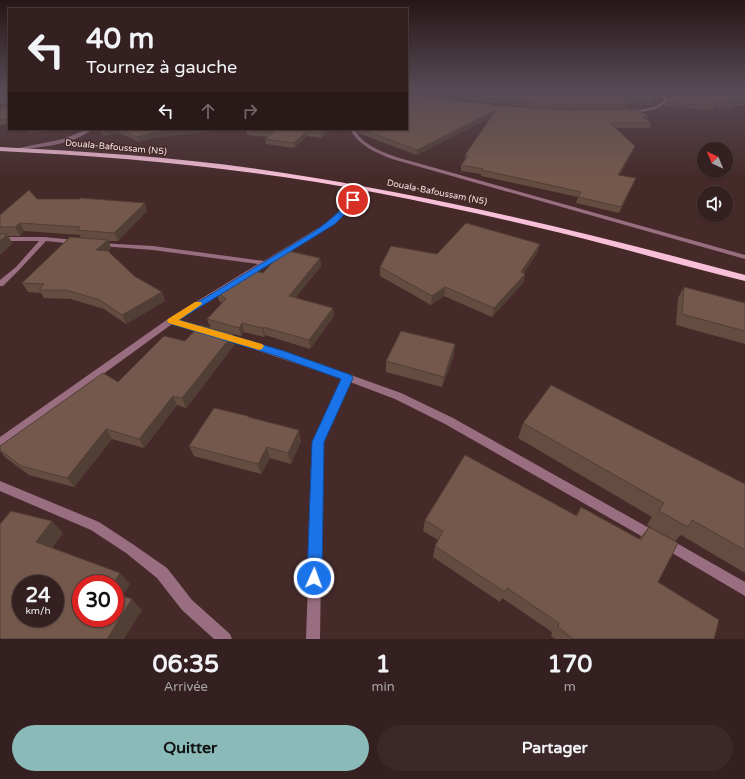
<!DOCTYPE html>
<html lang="fr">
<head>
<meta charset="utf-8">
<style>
  :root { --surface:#342020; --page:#3c2829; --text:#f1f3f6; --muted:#a9a3a5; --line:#4e3e3e; --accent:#8bbbb9 }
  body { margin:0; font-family:"Varela Round",sans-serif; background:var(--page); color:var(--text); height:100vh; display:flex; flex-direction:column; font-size:15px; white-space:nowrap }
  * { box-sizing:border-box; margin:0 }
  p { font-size:13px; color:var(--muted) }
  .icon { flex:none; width:22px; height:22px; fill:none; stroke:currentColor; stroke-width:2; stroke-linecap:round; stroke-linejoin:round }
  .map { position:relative; height:639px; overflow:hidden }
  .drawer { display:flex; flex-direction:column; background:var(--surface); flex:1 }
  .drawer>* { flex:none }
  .hud { position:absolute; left:8px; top:8px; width:400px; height:122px; border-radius:0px; box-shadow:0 1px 3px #0004,0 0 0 1px var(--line); background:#342020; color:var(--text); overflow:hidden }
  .needle { width:26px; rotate:316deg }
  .controls { position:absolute; left:697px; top:142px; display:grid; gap:8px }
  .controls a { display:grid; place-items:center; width:36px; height:36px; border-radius:50%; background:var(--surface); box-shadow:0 1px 3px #0004,0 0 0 1px var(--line); font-size:20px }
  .speed { position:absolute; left:12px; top:575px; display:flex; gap:8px; font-size:20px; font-weight:700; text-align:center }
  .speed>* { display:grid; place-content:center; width:52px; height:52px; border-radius:50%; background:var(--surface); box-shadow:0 1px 3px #0004,0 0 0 1px var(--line); line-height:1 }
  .speed small { font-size:10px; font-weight:400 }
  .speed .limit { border:6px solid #d22; background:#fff; color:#111 }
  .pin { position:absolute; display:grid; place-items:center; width:34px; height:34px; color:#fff; margin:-17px; border:2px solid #fff; border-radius:50%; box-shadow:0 1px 4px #0007 }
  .me { position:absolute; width:44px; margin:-22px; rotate:2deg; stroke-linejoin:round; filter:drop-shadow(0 0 3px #0008) }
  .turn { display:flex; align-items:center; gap:14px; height:84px; padding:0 12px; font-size:18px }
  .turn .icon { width:52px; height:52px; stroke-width:2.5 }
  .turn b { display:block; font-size:28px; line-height:34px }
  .lanes { display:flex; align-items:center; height:38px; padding:0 12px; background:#0003; justify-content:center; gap:20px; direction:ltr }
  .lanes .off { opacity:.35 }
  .eta { display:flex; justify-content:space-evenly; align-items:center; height:68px; text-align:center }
  .eta b { font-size:24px; font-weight:800; line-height:28px }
  .primary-button { display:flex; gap:8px; margin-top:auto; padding:8px 12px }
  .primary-button a { flex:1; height:46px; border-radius:24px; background:var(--accent); color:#111; font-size:16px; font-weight:800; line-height:46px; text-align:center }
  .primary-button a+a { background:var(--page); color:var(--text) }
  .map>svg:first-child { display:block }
</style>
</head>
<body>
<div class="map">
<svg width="745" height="639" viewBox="0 0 745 639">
  <rect width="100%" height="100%" fill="#462a2a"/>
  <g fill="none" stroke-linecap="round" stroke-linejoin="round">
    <!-- minor -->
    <g fill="#996e80" fill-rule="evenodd">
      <path d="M658 89H661L668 100C659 111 641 113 628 112L629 110C641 109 655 110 664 100Z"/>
      <path d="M88 129H93C73 145 41 147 16 150L14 149 63 139Z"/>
      <path d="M350 129H354C363 145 380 151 396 157L745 255V259L392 159C375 152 359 146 350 129Z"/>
      <path d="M359 186 364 187 347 211 334 223 178 320 210 330 211 332 210 334 207 335 172 324 4 446 0 447V437L168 319 258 264 153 250 101 246 99 245V243L153 246 264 261 330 221 343 209Z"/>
      <path d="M0 237H44L75 240 78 242 75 244 46 241 20 269 3 286H0V280L16 267 39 241H0Z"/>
      <path d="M224 333 320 364 401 393 453 418 658 533 660 537 658 541 654 543 650 541 445 424 395 399 350 382 323 442 320 639H306L313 442 342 379 221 338 220 336 221 334Z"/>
      <path d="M0 481 99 522 134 545 167 568 192 600 230 634 232 639H214L182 610 157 578 126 553 91 530 0 491Z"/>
      <path d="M666 537 745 582V596L662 547 660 543 662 539Z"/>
    </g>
    <!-- trunk -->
    <path fill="#f8c0d8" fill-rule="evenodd" d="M0 147C95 152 190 158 284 173 440 197 593 234 745 275V281C683 266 622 248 561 233 500 218 439 205 378 193 253 169 127 157 0 151Z"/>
  </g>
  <!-- wall -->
  <g fill="#644c40" fill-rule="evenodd">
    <path d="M0 89H9V124L0 125Z"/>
    <path d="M407 89 662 99 650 105 628 103 629 104 628 109H622L648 116 647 120 651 123 650 128H615L633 151 619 176 636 178 619 213 576 203 578 197 481 176V174L461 171V165L465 161V155L492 116 417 155 358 133 355 129H407L502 106 541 108 407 94ZM543 108 615 109 573 110Z"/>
    <path d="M662 89H745V106L733 105 732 108 714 106 713 110 664 106 669 98Z"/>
    <path d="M97 129H229L152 138 139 142 119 133 105 136Z"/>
    <path d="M332 129 321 138 307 136 294 148 266 144 265 139 268 137 247 135 246 130Z"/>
    <path d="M37 199 147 211 118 241H108L111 248 108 251 134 276 162 292 165 301 126 324 104 309 71 299 44 298 41 293 28 292 22 283 81 238 80 235 24 231 20 236H8L12 243 0 255V215Z"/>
    <path d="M540 244 537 253 524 273 525 274 523 283 492 317 444 296 431 305 380 276V267L437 254Z"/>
    <path d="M320 258 321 266 296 297 334 316 310 349 265 335 264 337 244 332 241 336 233 334 235 344 186 408 177 405 144 448 112 439 74 487 29 475 6 458 0 451V446L118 382 185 341 210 327 207 319 222 303 219 301 217 292 263 273Z"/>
    <path d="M684 287 745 303V344L676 325 678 298Z"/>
    <path d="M454 355 442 387 386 372V361Z"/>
    <path d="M248 416 249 417 301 441 291 464 270 458 261 474 194 456 189 446Z"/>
    <path d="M523 423 745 484V573L681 535 675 541 647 525 652 517 518 438Z"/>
    <path d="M581 507 639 539 649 527 658 582 714 639H555L551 636 552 632 502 598 500 602 433 557 435 546 438 540 423 531 425 520 576 515Z"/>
  </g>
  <!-- shaded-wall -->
  <g fill="#513e34">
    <path d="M664 95 662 99 650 105 652 101Z"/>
    <path d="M7 103 9 108 0 109V104Z"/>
    <path d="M629 104 628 109 621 110 622 105Z"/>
    <path d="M496 110V115L417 155V150Z"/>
    <path d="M27 129H67L29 133Z"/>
    <path d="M111 129H118L119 133 105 136 104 131Z"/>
    <path d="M186 129H229L152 138 139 142 137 137 151 133Z"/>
    <path d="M326 129H332L321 138V133Z"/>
    <path d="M306 132 307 136 294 148V143Z"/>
    <path d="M635 146 633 151 616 181 618 175Z"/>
    <path d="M145 203 147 211 118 241 114 233Z"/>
    <path d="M20 223 24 231 20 236 15 227Z"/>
    <path d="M7 234 12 243 0 255V241Z"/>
    <path d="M108 240 111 248 100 259 96 250Z"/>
    <path d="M540 244 537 253 521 278 525 274 523 283 492 317 494 308 521 272Z"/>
    <path d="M320 258 321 266 290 304 289 296Z"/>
    <path d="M445 287 444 296 431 305 432 296Z"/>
    <path d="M162 292 165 301 126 324 122 315Z"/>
    <path d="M333 308 334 316 310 349 309 340Z"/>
    <path d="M242 323 244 332 241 336 239 328Z"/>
    <path d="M263 327 265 335 264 337 262 328Z"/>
    <path d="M233 334 235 344 186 408 182 398Z"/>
    <path d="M455 344 454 355 442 387 444 377Z"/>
    <path d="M173 396 177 405 144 448 139 439Z"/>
    <path d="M106 429 112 439 74 487 67 478Z"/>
    <path d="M299 430 301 441 291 464 288 453Z"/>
    <path d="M267 447 270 458 261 474 258 464Z"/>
    <path d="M52 521 63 533 48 554 36 542Z"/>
    <path d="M120 573 130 584 119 601 115 597V584H113Z"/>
    <path d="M132 599 142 610 124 639H107Z"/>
  </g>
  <!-- building -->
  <g fill="#74584b" stroke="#513e34" fill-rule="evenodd">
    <path d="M0 89H9V119L0 120V108L8 106 7 103 0 104Z"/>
    <path d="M407 89H661L664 95 652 101 620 98 629 104 622 105 543 104Z"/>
    <path d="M667 89H745V101L731 100 734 103 711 102 715 106 666 102 671 95Z"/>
    <path d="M407 94 502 106 573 110 637 109 648 116 643 117 651 123H610L635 146 618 175 636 178 621 207 578 197 581 192 482 170 483 169 461 165 468 156 465 155 496 110 417 150 361 129H407Z"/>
    <path d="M101 129H111L104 131Z"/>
    <path d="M120 129H186L151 133 137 137Z"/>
    <path d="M247 129H326L321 133 306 132 294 143 265 139 274 132 246 130Z"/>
    <path d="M29 190 37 199H79L81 198 145 203 114 233 77 230 80 227 20 223 15 227H0V215Z"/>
    <path d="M466 223 540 244 521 272 525 274 494 308 445 287 432 296 380 267 391 246 437 254Z"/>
    <path d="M0 234H7L0 241Z"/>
    <path d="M70 237 108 240 96 250 108 251 134 276 162 292 122 315 100 300 66 290H39L44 284 22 283Z"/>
    <path d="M284 250 320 258 289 296 333 308 309 340 263 327 262 328 242 323 239 328 207 319 226 299 217 292 242 279 251 270 263 273Z"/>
    <path d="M684 287 745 303V331L682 314Z"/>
    <path d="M200 325 233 334 182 398 173 396 139 439 106 429 67 478 21 466 0 450V446L103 373 118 382 164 336 185 341Z"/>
    <path d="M401 331 455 344 444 377 386 361Z"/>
    <path d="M551 385 745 484V550L692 520 688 527 659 511 664 503 523 423Z"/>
    <path d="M214 408 248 416V417L299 430 288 453 267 447 258 464 189 446Z"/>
    <path d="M465 455 577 516 581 507 641 540 649 527 678 543 658 582 719 620 714 639H573L558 627 559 623 507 588 505 592 435 546 443 531 425 520Z"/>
    <path d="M11 511 52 521 36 542 120 573 113 584H81V618H115V593L132 599 107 639H0V524ZM21 584H55V618H21Z"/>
  </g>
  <!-- sky -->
  <linearGradient id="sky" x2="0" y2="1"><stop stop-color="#261717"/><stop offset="0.5" stop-color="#574a55"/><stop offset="1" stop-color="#574a55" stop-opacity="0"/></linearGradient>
  <rect width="745" height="179" fill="url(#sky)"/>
  <!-- route -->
  <path fill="#1a73e8" stroke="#114b97" d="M351 198 356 200 348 211 335 224 179 320 284 351 351 375 353 378 324 442 322 578 320 584 314 586 309 584 307 578 312 442 341 379 277 356 168 323 167 321 315 231C329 221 340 212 351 198Z"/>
  <!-- slow -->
  <path fill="#f59e0b" d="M195 302H201L202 304 179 320 262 344 264 346 262 349 259 350 168 323 167 321 168 319Z"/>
  <g text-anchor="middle" stroke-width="3" stroke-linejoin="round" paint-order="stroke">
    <!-- far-street labels -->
    <g font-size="9" fill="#f5e2e1" stroke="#462a2a">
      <text transform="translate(116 147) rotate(5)" y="3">Douala-Bafoussam (N5)</text>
      <text transform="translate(437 192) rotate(11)" y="3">Douala-Bafoussam (N5)</text>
    </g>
  </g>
</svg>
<div class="controls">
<a><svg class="needle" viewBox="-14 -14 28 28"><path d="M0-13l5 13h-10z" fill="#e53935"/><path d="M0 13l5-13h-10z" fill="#a9a3a5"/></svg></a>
<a><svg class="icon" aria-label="sound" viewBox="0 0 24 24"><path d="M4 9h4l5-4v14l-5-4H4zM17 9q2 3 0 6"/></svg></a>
</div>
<div class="speed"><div>24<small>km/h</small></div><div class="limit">30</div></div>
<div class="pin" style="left:353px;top:200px;background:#d93025"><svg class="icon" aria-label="arrive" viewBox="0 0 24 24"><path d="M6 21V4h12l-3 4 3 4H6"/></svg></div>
<svg class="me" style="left:314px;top:578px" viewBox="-20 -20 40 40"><circle r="17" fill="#1a73e8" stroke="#fff" stroke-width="3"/><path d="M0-11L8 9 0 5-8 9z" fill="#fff"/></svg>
<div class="hud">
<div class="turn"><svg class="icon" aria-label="left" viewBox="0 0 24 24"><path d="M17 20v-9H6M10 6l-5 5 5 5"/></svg><div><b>40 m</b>Tournez à gauche</div></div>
<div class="lanes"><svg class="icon" aria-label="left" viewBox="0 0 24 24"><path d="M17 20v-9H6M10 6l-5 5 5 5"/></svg><svg class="icon off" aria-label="ahead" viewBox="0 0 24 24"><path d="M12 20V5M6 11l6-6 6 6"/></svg><svg class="icon off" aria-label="right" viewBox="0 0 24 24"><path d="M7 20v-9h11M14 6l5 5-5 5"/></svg></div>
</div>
</div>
<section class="drawer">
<div class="eta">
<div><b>06:35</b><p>Arrivée</p></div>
<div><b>1</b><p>min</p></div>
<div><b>170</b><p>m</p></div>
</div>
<div class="primary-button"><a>Quitter</a><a>Partager</a></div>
</section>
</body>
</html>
